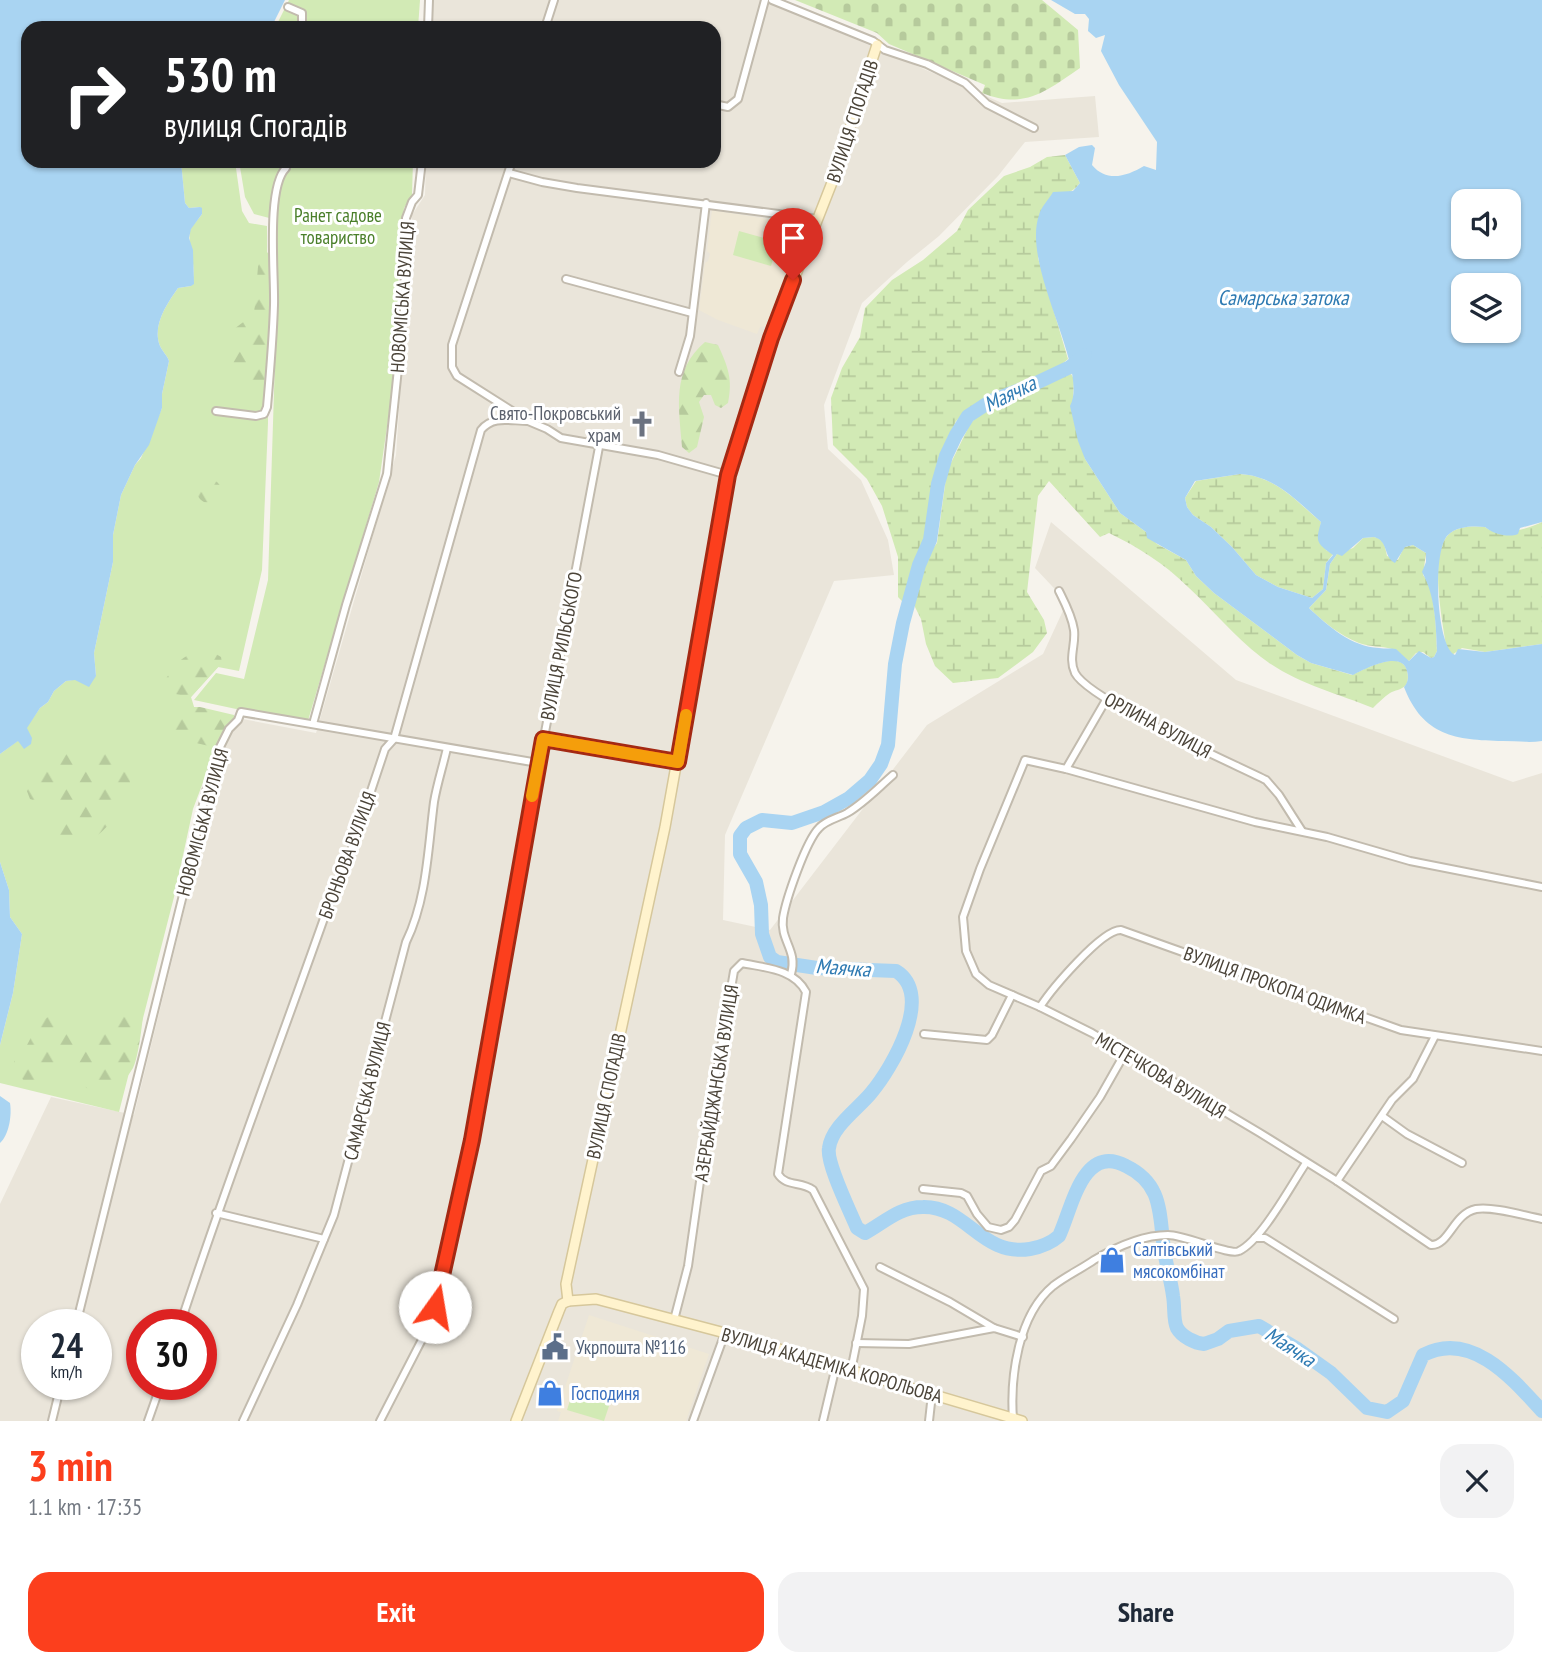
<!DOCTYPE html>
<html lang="en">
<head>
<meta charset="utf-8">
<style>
  :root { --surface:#fff; --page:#f2f2f3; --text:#1f2937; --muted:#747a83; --accent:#fc3f1d }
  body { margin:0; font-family:"PT Sans Narrow",sans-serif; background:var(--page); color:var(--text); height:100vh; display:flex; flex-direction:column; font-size:26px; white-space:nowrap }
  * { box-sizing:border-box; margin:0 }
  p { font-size:23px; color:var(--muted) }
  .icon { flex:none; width:38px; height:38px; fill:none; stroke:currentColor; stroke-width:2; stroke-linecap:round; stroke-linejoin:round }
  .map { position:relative; height:1421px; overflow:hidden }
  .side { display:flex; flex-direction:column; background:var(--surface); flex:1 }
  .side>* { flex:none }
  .hud { position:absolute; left:21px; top:21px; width:700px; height:147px; border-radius:21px; box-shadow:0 2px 5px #0004; background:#202124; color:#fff; overflow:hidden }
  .fabs { position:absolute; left:1451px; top:189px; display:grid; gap:14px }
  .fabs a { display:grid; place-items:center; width:70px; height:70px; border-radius:14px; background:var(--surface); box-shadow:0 2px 5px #0004; font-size:35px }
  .speed { position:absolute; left:21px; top:1309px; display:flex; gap:14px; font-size:35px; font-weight:700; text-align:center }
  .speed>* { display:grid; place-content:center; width:91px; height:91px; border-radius:50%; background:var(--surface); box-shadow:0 2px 5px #0004; line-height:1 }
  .speed small { font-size:18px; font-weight:400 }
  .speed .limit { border:10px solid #d22; background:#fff; color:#111 }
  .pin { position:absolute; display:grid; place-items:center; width:60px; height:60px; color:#fff; margin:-72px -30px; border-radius:50% 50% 50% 0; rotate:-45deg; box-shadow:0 0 7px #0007 }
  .pin .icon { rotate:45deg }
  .me { position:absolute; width:77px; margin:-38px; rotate:13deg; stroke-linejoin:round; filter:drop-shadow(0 0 5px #0008) }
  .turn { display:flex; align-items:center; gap:24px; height:147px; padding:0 28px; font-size:32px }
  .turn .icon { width:91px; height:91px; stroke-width:2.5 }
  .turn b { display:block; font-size:49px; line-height:60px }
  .round { display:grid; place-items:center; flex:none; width:74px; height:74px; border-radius:21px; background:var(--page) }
  .headline { display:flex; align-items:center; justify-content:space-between; height:119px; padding:0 28px }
  h1 { font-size:42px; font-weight:800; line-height:52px; color:var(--accent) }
  .button { display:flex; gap:14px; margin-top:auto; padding:14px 28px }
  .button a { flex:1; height:80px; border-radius:21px; background:var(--accent); color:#fff; font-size:28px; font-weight:800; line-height:80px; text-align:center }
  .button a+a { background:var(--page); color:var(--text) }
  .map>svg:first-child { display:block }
</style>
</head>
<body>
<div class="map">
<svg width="1542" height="1421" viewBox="0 0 1542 1421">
  <defs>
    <pattern id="forest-firs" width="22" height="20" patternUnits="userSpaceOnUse" patternTransform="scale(1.75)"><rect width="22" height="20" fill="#d2eab5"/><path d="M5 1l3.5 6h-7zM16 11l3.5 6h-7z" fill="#b6ca9c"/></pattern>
    <pattern id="wetland-marsh" width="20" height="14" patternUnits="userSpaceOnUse" patternTransform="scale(1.75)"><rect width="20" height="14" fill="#d2eab5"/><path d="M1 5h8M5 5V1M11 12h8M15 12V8" fill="none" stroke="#b6ca9c"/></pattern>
    <pattern id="cemetery-stones" width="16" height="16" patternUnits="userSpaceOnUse" patternTransform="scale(1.75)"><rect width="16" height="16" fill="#d2eab5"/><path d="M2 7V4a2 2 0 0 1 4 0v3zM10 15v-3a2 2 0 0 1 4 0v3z" fill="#b6ca9c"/></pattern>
  </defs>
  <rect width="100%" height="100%" fill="#f6f3ec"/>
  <!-- residential -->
  <path fill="#eae5da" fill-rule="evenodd" d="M432 0H781L779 6 1002 103 1095 96 1099 137 1025 142 998 176 939 236 907 262 862 303 824 405 828 449 861 480 888 540 894 575 834 581 725 835 723 920 770 930 927 725 1043 654 1067 602 1035 568 1051 522 1236 680 1513 782 1542 773V1421H0V1204L51 1097 134 1115 232 717 316 733 396 455 412 215 425 195 426 161H714V28H431ZM37 1325H96V1384H37ZM142 1325H201V1384H142Z"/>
  <!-- education -->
  <g fill="#efe8d6">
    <path d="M712 210 804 225 789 273 786 274 785 284 770 326 760 327 757 334 718 320 699 310 705 263 708 261 710 254 707 251Z"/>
    <path d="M589 1315 709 1354 686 1421H558L561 1412 557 1411Z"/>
  </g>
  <!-- green -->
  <g fill="#d2eab5">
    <path d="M289 0H420L418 28H275Z"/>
    <path d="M181 161H235L242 211 249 223 267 226 268 423 262 570 239 671 218 667 191 697 195 710 228 716 193 809 174 897 119 1112 0 1083V1045L13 993 22 934 10 917 9 890 0 862V754L28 733 26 728 40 708 48 702 54 691 66 681 96 676 94 653 113 562V535L121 495 135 465 141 458 162 408V394L169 361C167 355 162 351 160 346 152 326 166 305 178 288L191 286C199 266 185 241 191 228 194 223 199 219 202 214L200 207 189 208 185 203Z"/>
    <path d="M239 161H413L412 195 404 208 402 228 398 277 402 306 398 351 379 482 307 724 194 700 216 673 244 679 268 580 277 298 273 219 254 214 245 197Z"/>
    <path d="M739 231 778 242 771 266 733 255Z"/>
    <path d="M573 1391 610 1403 604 1421 567 1410Z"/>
  </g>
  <!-- forest -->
  <g fill="url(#forest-firs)">
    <path d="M266 252 271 254 269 366 261 389H244L232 380 229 365 230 332 254 314 259 255Z"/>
    <path d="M705 342 718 345C728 367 733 379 728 403L721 408 715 405 711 395H704L699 402 704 417 697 447 689 453 682 447C679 407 671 371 705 342Z"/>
    <circle cx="209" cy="491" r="12"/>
    <path d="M211 651 221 657 222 663 191 697 170 693 165 680C180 659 184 652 211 651Z"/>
    <path d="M188 707H200L234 715V720L215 745 209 746 183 740 173 728 174 711Z"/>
    <path d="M111 746 125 756C126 763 129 770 130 777 132 804 108 827 90 842L76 839 68 848 46 836 43 828 56 818 50 807 30 799 25 786 44 761 61 754 85 749 93 751Z"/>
    <path d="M114 1012 126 1015 140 1012 143 1015C142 1027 138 1059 133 1068 114 1101 72 1103 80 1056 81 1050 85 1046 87 1041 94 1024 93 1018 114 1012Z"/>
    <path d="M53 1013 67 1015 78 1028 70 1057 56 1082C34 1088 15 1084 14 1058L27 1045 38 1024Z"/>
  </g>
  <!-- wetland -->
  <g fill="url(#wetland-marsh)">
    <path d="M1065 155 1080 183C1074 190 1069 195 1058 192L1038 258 1068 359 1056 369 978 402 956 421 934 476 931 520 908 586 904 603 898 597V557L882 506 867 479 833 445 831 398 842 368 860 337 865 308 892 280 923 260 957 231 968 210 1004 176 1030 167 1047 157Z"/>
    <path d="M1071 374 1074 379 1073 401 1085 459 1120 513 1146 532 1157 544 1186 560 1196 576 1214 593 1297 655 1311 663 1352 675C1364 669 1401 649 1407 670 1408 675 1409 682 1405 686 1401 690 1395 690 1390 693 1384 697 1378 703 1373 708 1336 693 1294 683 1261 657 1234 636 1213 610 1188 587 1165 564 1138 547 1109 533L1100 537 1049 481 1038 496 1027 592 1044 620 1047 633 1033 652 998 678 953 683 935 666 926 644 921 619 915 607V592L924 561 937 543 947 471 970 424 983 410 997 406 1051 379Z"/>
    <path d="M1240 474C1275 476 1295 500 1321 522L1320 527 1326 550 1333 554 1326 563 1323 589 1312 598 1278 587 1256 575 1232 547 1211 527 1193 515 1187 507 1185 498 1196 481Z"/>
    <path d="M1542 522V644L1485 652 1462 648 1452 655 1447 651C1443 625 1428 553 1449 534 1458 526 1474 526 1485 527 1497 538 1528 529 1542 522Z"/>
    <path d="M1374 537C1384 539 1385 546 1387 556L1398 560 1404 547 1413 545 1426 553 1423 575C1436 590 1436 632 1437 651L1434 657 1431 658 1423 652 1416 653 1409 661C1403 657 1399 651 1392 649 1381 646 1370 647 1359 643 1339 635 1325 623 1309 608L1326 590 1330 564 1337 554 1353 548 1363 538Z"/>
  </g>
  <!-- cemetery -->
  <path fill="url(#cemetery-stones)" d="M795 0H1042L1078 30 1080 68C1046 91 1025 110 982 93L985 85 889 44 877 33Z"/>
  <!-- water -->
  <g fill="#a9d4f2" fill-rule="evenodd">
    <path d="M0 0H285L271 28H28V161H181L185 203 189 208 200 207 202 208V214L191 229 189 238 193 250 194 284 191 286 178 288C166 305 152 326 160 346 162 351 167 355 169 361L162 394V408L149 445 135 465 121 495 113 535V562L94 653 96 676 89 687 75 680 66 681 54 691 48 702 40 708 27 728 32 738 31 744 24 749 18 741 0 754Z"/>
    <path d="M1051 0H1542V522L1520 528 1518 534C1509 538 1493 534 1485 527 1473 526 1457 526 1448 535 1432 550 1436 647 1455 655L1458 649 1485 652 1542 644V741C1529 743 1516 741 1503 741 1455 740 1423 736 1404 687 1408 682 1409 678 1407 671 1402 649 1364 669 1353 675L1311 663 1297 655 1214 593 1196 576 1186 560 1147 538 1146 532 1120 513 1085 459 1078 441 1070 406C1090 369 1021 268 1039 215 1041 207 1049 199 1053 192L1073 191 1080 183 1065 155 1079 147 1092 145 1095 148 1092 165C1107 183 1127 176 1144 166L1156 170 1157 142 1119 85 1101 51 1105 35 1096 38 1088 31 1089 19 1085 14H1075ZM1463 201H1508V247H1463ZM1508 285V331H1463V285ZM1240 474C1275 476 1296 500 1321 522 1316 541 1315 542 1333 555L1326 563 1323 589 1312 598 1278 587 1256 575 1232 547 1211 527 1193 515 1187 507 1185 498 1195 481ZM1374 537C1389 541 1383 557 1395 563L1405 547 1413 545 1426 553V562L1422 572C1435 595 1436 624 1437 651L1434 657 1431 658 1419 651 1409 661 1396 649C1390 648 1385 649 1379 648 1352 647 1328 626 1309 608L1326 590 1330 564 1337 554 1342 556 1363 538Z"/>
    <path d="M0 862 9 890 10 917 22 934 13 993 0 1045Z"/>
    <path d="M0 1096 10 1103C12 1115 9 1135 0 1143Z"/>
  </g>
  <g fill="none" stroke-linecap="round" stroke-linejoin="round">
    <!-- river -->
    <path stroke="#a9d4f2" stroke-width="14" d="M1085 355 1070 367 1032 385 991 401 968 416 956 435 946 456 938 484 930 540 919 565 903 623 895 664 888 745 881 764 870 780 849 798 824 812 792 823 762 820 746 828 740 836V854L756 882 761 905 762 934 770 957 777 962 817 968 896 971C935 995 892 1068 871 1093 858 1109 832 1126 829 1148 826 1163 850 1211 857 1228L865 1233C885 1222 899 1207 923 1207 967 1206 981 1257 1030 1249 1041 1247 1050 1244 1059 1236 1072 1209 1082 1143 1126 1166 1163 1184 1159 1213 1164 1249 1166 1265 1171 1280 1173 1296 1175 1306 1173 1320 1177 1328 1182 1337 1195 1343 1204 1344L1218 1339 1229 1331 1259 1326 1296 1348 1331 1373 1367 1408 1387 1412 1403 1401 1423 1355C1471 1330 1512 1378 1542 1411"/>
    <!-- street casing -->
    <g stroke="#c2bbae" stroke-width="10">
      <g id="street">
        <path d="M772 0 873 41 885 50 927 64 965 83 987 104 1034 128"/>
        <path d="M288 7 302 13V28"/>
        <path d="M428 28 429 0"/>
        <path d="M545 28 554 0"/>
        <path d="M714 104 728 107 738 99 765 0"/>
        <path d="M512 161 452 345V367L457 376 528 421 547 429 561 438 658 455 728 475"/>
        <path d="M509 173 542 182 577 188 817 219"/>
        <path d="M566 279 692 313"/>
        <path d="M679 372 690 336 706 203"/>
        <path d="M216 411 256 416 264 414 267 407C270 373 273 339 274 305 275 275 266 187 286 168L284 161"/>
        <path d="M1059 591C1065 603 1072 616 1074 630 1076 645 1068 658 1075 673 1089 700 1232 763 1266 780L1279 795 1302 831"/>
        <path d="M313 724 346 605 387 474 404 311 406 218 412 202 418 195 422 161"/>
        <path d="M543 739 678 762"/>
        <path d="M1066 769 1106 700"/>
        <path d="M1542 887 1410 861 1327 837 1255 822 1066 769 1025 760 980 869 963 917 966 951 976 974 989 985 1040 1007 1092 1033 1260 1133 1337 1181 1431 1245C1449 1246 1453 1214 1476 1209 1493 1206 1525 1216 1542 1219"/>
        <path d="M791 974C798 950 780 941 783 918 786 899 806 841 819 828 826 820 838 818 847 813 864 803 878 788 893 775"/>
        <path d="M1040 1007C1051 990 1102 929 1121 930L1401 1030 1542 1051"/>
        <path d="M924 1034 987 1040 992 1035 1012 995"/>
        <path d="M1382 1116 1407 1134 1462 1163"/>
        <path d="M1337 1181 1392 1100 1413 1079 1435 1036"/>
        <path d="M923 1189 961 1193 967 1196 977 1214 988 1227 1001 1230 1009 1227 1015 1220 1041 1171 1051 1166 1071 1139 1100 1097 1125 1053"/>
        <path d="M216 1213 324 1239"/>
        <path d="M1255 1238H1265L1394 1319"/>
        <path d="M880 1267 950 1302 994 1328"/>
        <path d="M674 1320 688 1266 709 1118 734 971 742 963C766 968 794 969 806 992L778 1174C786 1187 801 1181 813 1190L864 1289 862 1316 851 1371"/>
        <path d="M76 1325 185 887 206 791 220 747 229 729 238 720 241 712 538 763"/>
        <path d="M180 1325C226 1184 279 1046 328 907L342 878 385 749 394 739 481 430C493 415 510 421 528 421"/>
        <path d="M856 1343 909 1344 994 1328 1023 1337"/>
        <path d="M1013 1419C1010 1377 1018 1315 1053 1286 1066 1276 1081 1269 1094 1260 1116 1247 1142 1235 1168 1235 1186 1235 1230 1256 1239 1251 1262 1240 1291 1185 1306 1163"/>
        <path d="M52 1421 61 1384"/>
        <path d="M148 1421 161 1384"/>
        <path d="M243 1421 297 1305 334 1215 406 942C427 899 428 848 434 802 437 784 443 766 447 748"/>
        <path d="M380 1421 430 1324 445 1266 472 1140 503 954 599 447"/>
        <path d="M693 1421 725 1333"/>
        <path d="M823 1421 836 1366"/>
        <path d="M929 1421 932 1394"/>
      </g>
    </g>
    <!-- secondary casing -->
    <g stroke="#d6c79b" stroke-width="12">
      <g id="secondary">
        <path d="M568 1301 566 1284 665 827 728 475 771 338 833 180 877 45"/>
        <path d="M568 1301 596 1299 725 1333 1022 1421"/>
        <path d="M516 1421 559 1311 562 1304 568 1301"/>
      </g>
    </g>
    <!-- street -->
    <use href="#street" stroke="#fff" stroke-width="6"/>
    <!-- secondary -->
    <use href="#secondary" stroke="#fff3cd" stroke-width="9"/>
  </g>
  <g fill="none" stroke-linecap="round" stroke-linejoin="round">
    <!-- route casing -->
    <g stroke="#a42913" stroke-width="18">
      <path id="route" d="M435 1307 472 1140 543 739 678 762 728 475 771 338 793 280"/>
    </g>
    <!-- route -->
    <use href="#route" stroke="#fc3f1d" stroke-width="12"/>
    <!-- slow -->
    <path stroke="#f59e0b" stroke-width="12" d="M532 796 543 739 678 762 686 715"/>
  </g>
  <!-- icons -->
  <defs>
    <g id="church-bare" transform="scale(2.1)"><path d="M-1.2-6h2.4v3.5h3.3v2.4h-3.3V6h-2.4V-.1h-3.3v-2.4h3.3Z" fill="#6b7280" stroke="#fff" stroke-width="2.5" paint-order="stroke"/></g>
    <g id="shop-bare" transform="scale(2.1)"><path d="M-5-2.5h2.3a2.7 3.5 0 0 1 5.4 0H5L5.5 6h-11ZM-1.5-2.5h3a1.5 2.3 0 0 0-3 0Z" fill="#3f7fe0" stroke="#fff" stroke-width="2.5" paint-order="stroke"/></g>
    <g id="civic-bare" transform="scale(2.1)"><path d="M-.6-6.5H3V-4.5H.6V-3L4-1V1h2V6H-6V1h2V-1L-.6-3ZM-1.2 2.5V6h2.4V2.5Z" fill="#5c6f8a" stroke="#fff" stroke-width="2.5" paint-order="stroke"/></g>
  </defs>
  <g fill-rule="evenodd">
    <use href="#church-bare" x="642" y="424"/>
    <use href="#shop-bare" x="1112" y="1260"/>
    <use href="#civic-bare" x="555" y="1347"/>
    <use href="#shop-bare" x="550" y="1393"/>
  </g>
  <g text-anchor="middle" stroke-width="6" stroke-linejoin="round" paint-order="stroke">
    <!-- street labels -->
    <g font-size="19" fill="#4b4439" stroke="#fff">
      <text transform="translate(852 121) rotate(-72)" y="7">ВУЛИЦЯ СПОГАДІВ</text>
      <text transform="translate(402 297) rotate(-86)" y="7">НОВОМІСЬКА ВУЛИЦЯ</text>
      <text transform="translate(561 646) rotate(-79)" y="7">ВУЛИЦЯ РИЛЬСЬКОГО</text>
      <text transform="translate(1158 725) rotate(28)" y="7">ОРЛИНА ВУЛИЦЯ</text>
      <text transform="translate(202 822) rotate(-75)" y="7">НОВОМІСЬКА ВУЛИЦЯ</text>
      <text transform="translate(347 855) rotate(-70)" y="7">БРОНЬОВА ВУЛИЦЯ</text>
      <text transform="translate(1275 985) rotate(20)" y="7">ВУЛИЦЯ ПРОКОПА ОДИМКА</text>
      <text transform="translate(1161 1075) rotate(31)" y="7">МІСТЕЧКОВА ВУЛИЦЯ</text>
      <text transform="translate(716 1083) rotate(-81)" y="7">АЗЕРБАЙДЖАНСЬКА ВУЛИЦЯ</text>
      <text transform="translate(367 1091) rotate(-76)" y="7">САМАРСЬКА ВУЛИЦЯ</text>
      <text transform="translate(606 1096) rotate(-78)" y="7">ВУЛИЦЯ СПОГАДІВ</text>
      <text transform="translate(832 1365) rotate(16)" y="7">ВУЛИЦЯ АКАДЕМІКА КОРОЛЬОВА</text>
    </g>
    <!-- park labels -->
    <g font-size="19" fill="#4a7f2a" stroke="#fff">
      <text x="338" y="222">Ранет садове<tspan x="338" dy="22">товариство</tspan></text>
    </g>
    <!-- worship labels -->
    <g font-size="19" fill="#5b616d" stroke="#fff" text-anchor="end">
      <text x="621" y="420">Свято-Покровський<tspan x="621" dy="22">храм</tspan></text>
    </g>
    <!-- shop labels -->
    <g font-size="19" fill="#366cbe" stroke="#fff" text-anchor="start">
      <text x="1133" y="1256">Салтівський<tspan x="1133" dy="22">мясокомбінат</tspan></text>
      <text x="571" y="1400">Господиня</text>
    </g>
    <!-- service labels -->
    <g font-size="19" fill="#4e5e75" stroke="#fff" text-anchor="start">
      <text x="576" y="1354">Укрпошта №116</text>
    </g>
    <!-- water labels -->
    <g font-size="21" font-style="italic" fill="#2e7ab2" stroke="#fff">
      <text x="1283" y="305">Самарська затока</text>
      <text transform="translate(1010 394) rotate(-26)" y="7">Маячка</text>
      <text transform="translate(843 968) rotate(4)" y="7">Маячка</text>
      <text transform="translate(1290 1347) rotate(33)" y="7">Маячка</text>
    </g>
  </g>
</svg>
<div class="fabs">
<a><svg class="icon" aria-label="sound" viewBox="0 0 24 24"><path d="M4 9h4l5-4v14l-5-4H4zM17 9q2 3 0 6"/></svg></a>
<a><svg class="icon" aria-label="layers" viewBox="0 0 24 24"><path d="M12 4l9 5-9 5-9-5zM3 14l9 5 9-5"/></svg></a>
</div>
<div class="speed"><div>24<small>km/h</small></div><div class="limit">30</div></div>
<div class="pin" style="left:793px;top:280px;background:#d93025"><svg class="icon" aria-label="arrive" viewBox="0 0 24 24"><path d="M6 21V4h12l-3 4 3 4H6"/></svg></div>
<svg class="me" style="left:435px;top:1307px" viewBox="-20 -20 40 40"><circle r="19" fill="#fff"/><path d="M0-13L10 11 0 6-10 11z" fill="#fc3f1d"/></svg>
<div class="hud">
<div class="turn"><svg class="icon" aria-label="right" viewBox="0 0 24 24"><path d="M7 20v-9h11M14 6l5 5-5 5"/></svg><div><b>530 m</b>вулиця Спогадів</div></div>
</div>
</div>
<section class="side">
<div class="headline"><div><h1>3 min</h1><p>1.1 km · 17:35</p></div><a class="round"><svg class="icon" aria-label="close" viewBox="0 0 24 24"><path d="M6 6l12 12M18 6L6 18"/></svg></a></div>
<div class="button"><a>Exit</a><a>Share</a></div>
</section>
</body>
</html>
